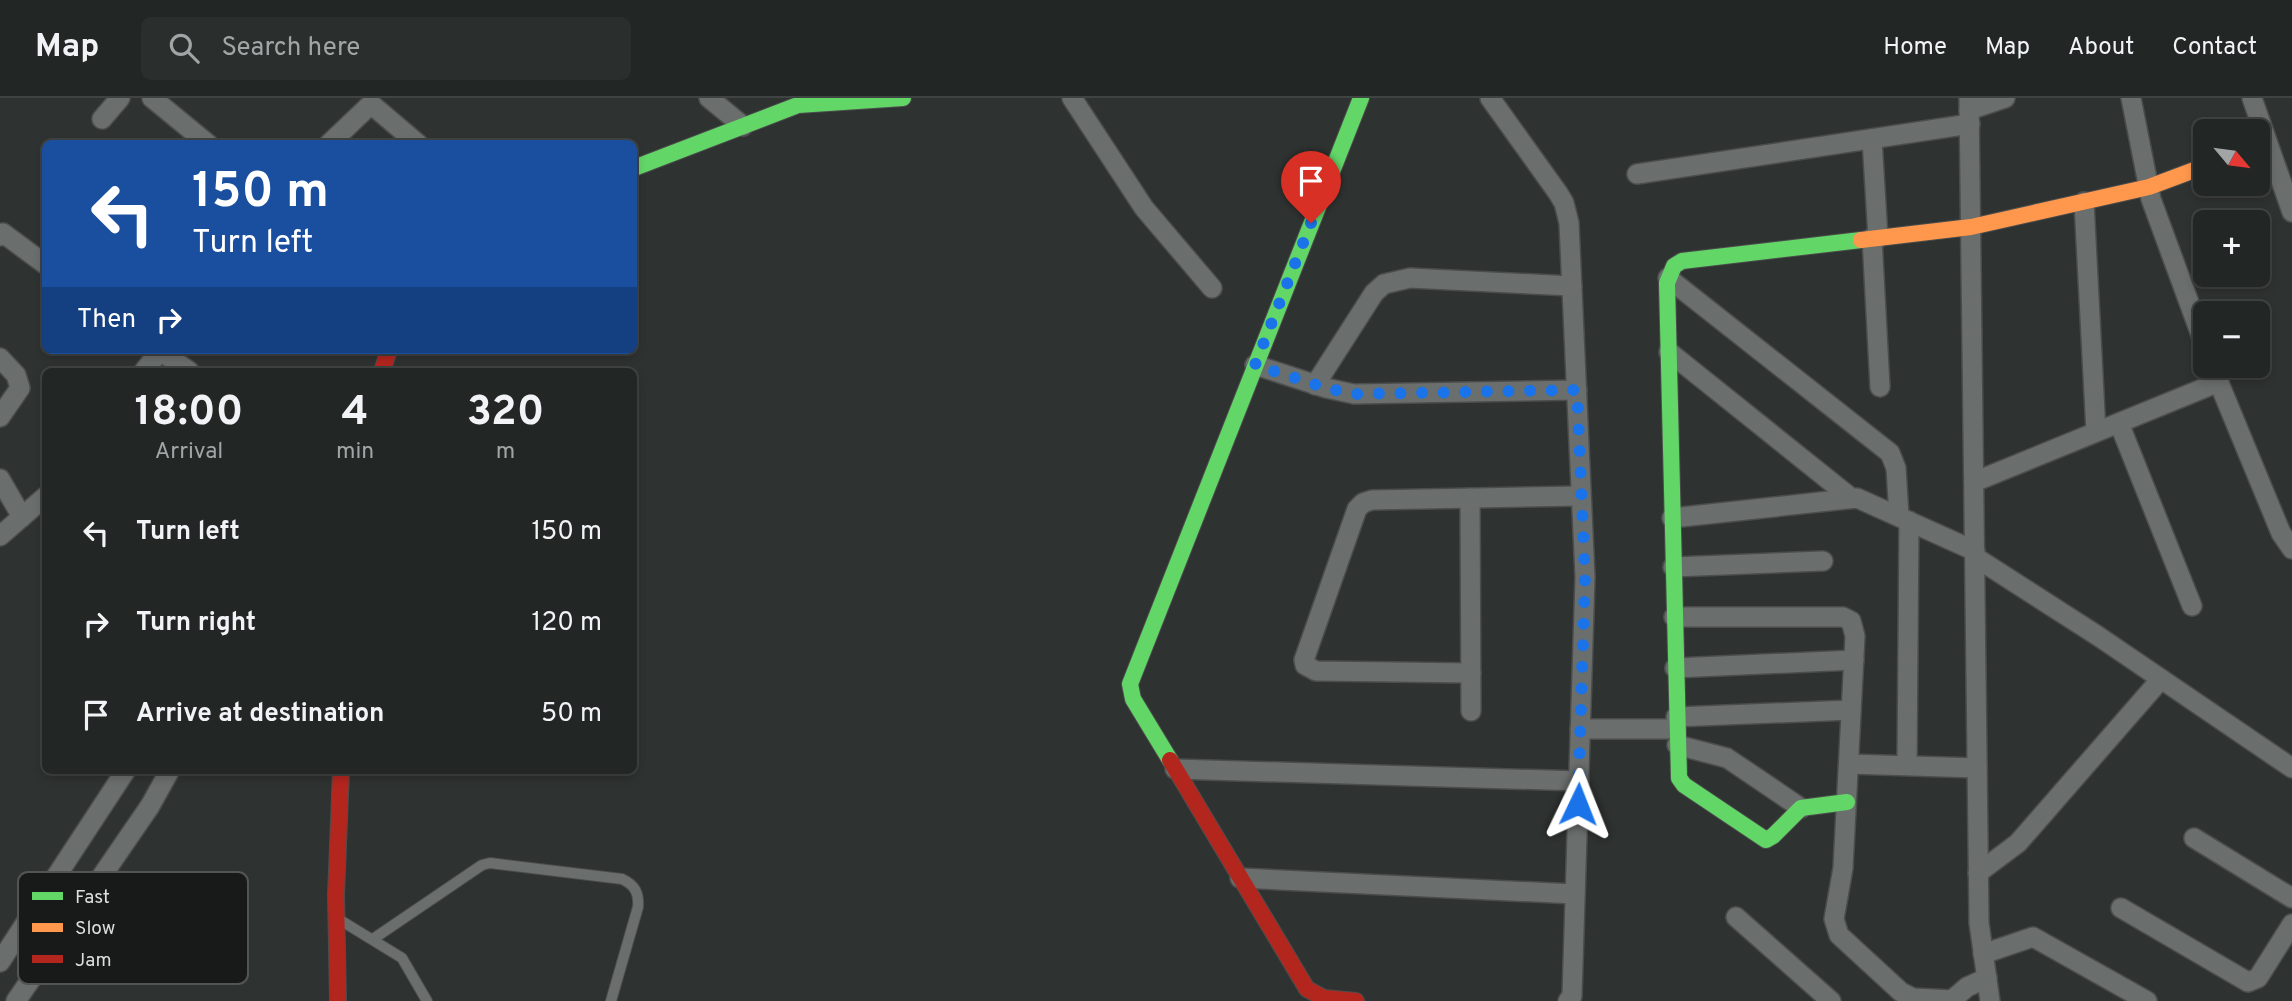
<!DOCTYPE html>
<html lang="en">
<head>
<meta charset="utf-8">
<style>
  :root { --surface:#222624; --page:#2a2e2c; --text:#f1f3f6; --muted:#a2a5a6; --line:#3f4341 }
  body { margin:0; font-family:Overpass,sans-serif; background:var(--page); color:var(--text); height:100vh; display:flex; flex-direction:column; font-size:26px; white-space:nowrap }
  * { box-sizing:border-box; margin:0 }
  p { font-size:23px; color:var(--muted) }
  .icon { flex:none; width:38px; height:38px; fill:none; stroke:currentColor; stroke-width:2; stroke-linecap:round; stroke-linejoin:round }
  .map { position:relative; flex:1; overflow:hidden }
  .details { position:absolute; left:42px; top:270px; width:595px; height:406px; display:flex; flex-direction:column; background:var(--surface); border-radius:10px; box-shadow:0 4px 10px #0003,0 0 0 2px var(--line) }
  .details>* { flex:none }
  .banner { position:absolute; left:42px; top:42px; width:595px; height:214px; border-radius:10px; box-shadow:0 4px 10px #0003,0 0 0 2px var(--line); background:#1a4fa0; color:#fff; overflow:hidden }
  .needle { width:46px; rotate:119deg }
  .buttons { position:absolute; left:2193px; top:21px; display:grid; gap:14px }
  .buttons a { display:grid; place-items:center; width:77px; height:77px; border-radius:10px; background:var(--surface); box-shadow:0 4px 10px #0003,0 0 0 2px var(--line); font-size:35px }
  .pin { position:absolute; display:grid; place-items:center; width:60px; height:60px; color:#fff; margin:-72px -30px; border-radius:50% 50% 50% 0; rotate:-45deg; box-shadow:0 0 7px #0007 }
  .pin .icon { rotate:45deg }
  .me { position:absolute; width:77px; margin:-38px; rotate:2deg; stroke-linejoin:round; filter:drop-shadow(0 0 5px #0008) }
  .turn { display:flex; align-items:center; gap:24px; height:147px; padding:0 35px; font-size:32px }
  .turn .icon { width:91px; height:91px; stroke-width:2.5 }
  .turn b { display:block; font-size:49px; line-height:60px }
  .then { display:flex; align-items:center; height:66px; padding:0 35px; background:#0003; gap:14px; font-size:26px }
  .eta { display:flex; justify-content:space-evenly; align-items:center; height:119px; text-align:center }
  .eta b { font-size:42px; font-weight:700; line-height:49px }
  ul { padding:0; list-style:none }
  li { display:flex; align-items:center; gap:21px; height:91px; padding:0 35px }
  li div { flex:1 }
  li b { display:block; font-size:26px }
  li em { font-style:normal }
  header { display:flex; align-items:center; gap:42px; box-sizing:border-box; height:98px; padding:0 35px; background:var(--surface); border-bottom:2px solid var(--line) }
  header strong { font-size:33px }
  nav { display:flex; gap:38px; margin-inline-start:auto; font-size:24px }
  .search { width:490px; height:63px; background:var(--page); display:flex; align-items:center; gap:18px; box-sizing:border-box; padding:0 24px; border-radius:10px; color:var(--muted); font-size:26px }
  .map>svg:first-child { display:block }
</style>
</head>
<body>
<header>
<strong>Map</strong>
<div class="search"><svg class="icon" aria-label="search" viewBox="0 0 24 24"><circle cx="10" cy="10" r="6"/><path d="M15 15l6 6"/></svg>Search here</div>
<nav><a>Home</a><a>Map</a><a>About</a><a>Contact</a></nav>
</header>
<div class="map">
<svg width="2292" height="903" viewBox="0 0 2292 903">
  <rect width="100%" height="100%" fill="#2e3230"/>
  <g fill="none" stroke-linecap="round" stroke-linejoin="round">
    <!-- lane casing -->
    <g stroke="#4b4d4c" stroke-width="12">
      <g id="lane">
        <path d="M340 822 402 860 427 903"/>
        <path d="M373 841 482 767 490 765 622 781C635 787 639 795 638 809L611 903"/>
      </g>
    </g>
    <!-- street casing -->
    <g stroke="#4b4d4c" stroke-width="22">
      <g id="street">
        <path d="M152 0 208 46"/>
        <path d="M709 0 743 28"/>
        <path d="M1072 0 1144 110 1212 190"/>
        <path d="M1490 0 1558 95 1564 105 1569 125 1585 479 1572 898 1568 903"/>
        <path d="M1969 0 1979 825 1990 903"/>
        <path d="M2131 0 2151 101 2205 248"/>
        <path d="M2252 0 2292 114"/>
        <path d="M1969 12 2005 0"/>
        <path d="M102 21 120 0"/>
        <path d="M1872 41 1878 140"/>
        <path d="M329 46 371 6 418 46"/>
        <path d="M1637 76 1970 26"/>
        <path d="M2084 104 2096 334"/>
        <path d="M0 138 3 135 46 167"/>
        <path d="M1872 140 1880 289"/>
        <path d="M1668 180 1890 355 1896 370 1899 418"/>
        <path d="M1669 254 1850 399"/>
        <path d="M0 260 16 277 20 290 0 319"/>
        <path d="M1255 267 1326 290 1354 296 1577 292"/>
        <path d="M2212 268 2281 435 2292 451"/>
        <path d="M144 273 160 253 189 273"/>
        <path d="M1315 287 1374 195 1384 186 1410 180 1572 188"/>
        <path d="M2119 325 2192 508"/>
        <path d="M0 381 22 419"/>
        <path d="M1974 384 2219 284"/>
        <path d="M1470 400 1471 613"/>
        <path d="M1672 420 1857 400 1975 453"/>
        <path d="M0 438 46 398"/>
        <path d="M1975 459 2098 538 2292 670"/>
        <path d="M1673 469 1823 463"/>
        <path d="M1674 519H1843L1851 523 1855 538 1843 770 1834 821 1839 837 1901 894 1913 900 1952 902"/>
        <path d="M1675 570 1854 562"/>
        <path d="M1471 575 1316 573 1305 567 1304 562 1357 411 1363 405 1372 402 1581 398"/>
        <path d="M1676 619 1851 612"/>
        <path d="M1580 631H1676"/>
        <path d="M1677 647 1727 660 1801 710"/>
        <path d="M1849 666 1977 670"/>
        <path d="M1907 667 1909 423"/>
        <path d="M1175 671 1579 683"/>
        <path d="M2194 740 2292 800"/>
        <path d="M1978 775 2018 745 2161 581"/>
        <path d="M1240 780 1575 796"/>
        <path d="M2121 810 2248 884 2258 880 2292 826"/>
        <path d="M1736 819 1831 903"/>
        <path d="M1983 856 2033 839 2147 903"/>
        <path d="M0 864 126 672"/>
        <path d="M16 903 150 708 170 672"/>
        <path d="M1951 903 1967 889 1987 880"/>
      </g>
    </g>
    <!-- fast casing -->
    <g stroke="#4b4d4c" stroke-width="18">
      <g id="fast">
        <path d="M634 70 798 7 903 0"/>
        <path d="M1170 662 1133 601 1130 586 1361 0"/>
        <path d="M1847 704 1801 710 1773 738 1766 742 1684 687 1679 680 1667 185 1674 168 1682 163 1861 142"/>
      </g>
    </g>
    <!-- slow casing -->
    <g stroke="#4b4d4c" stroke-width="18">
      <path id="slow" d="M1861 142 1971 129 2149 89 2205 68"/>
    </g>
    <!-- jam casing -->
    <g stroke="#4b4d4c" stroke-width="18">
      <g id="jam">
        <path d="M382 273 389 252"/>
        <path d="M1170 662 1307 891 1324 900 1356 903"/>
        <path d="M338 903 336 797 341 672"/>
      </g>
    </g>
    <!-- lane -->
    <use href="#lane" stroke="#6a6e6c" stroke-width="10"/>
    <!-- street -->
    <use href="#street" stroke="#6a6e6c" stroke-width="19"/>
    <!-- fast -->
    <use href="#fast" stroke="#63d668" stroke-width="16"/>
    <!-- slow -->
    <use href="#slow" stroke="#ff974d" stroke-width="16"/>
    <!-- jam -->
    <use href="#jam" stroke="#b3261e" stroke-width="16"/>
  </g>
  <g fill="none" stroke-linecap="round" stroke-linejoin="round">
    <!-- route -->
    <path stroke="#1a73e8" stroke-width="12" stroke-dasharray="0 21.6" d="M1311 125 1255 267 1326 290 1354 296 1577 292 1585 479 1578 706"/>
  </g>
  <!-- legend -->
  <rect x="18" y="774" width="230" height="112" rx="10" fill="#181a19" stroke="#525554" stroke-width="2"/>
  <rect x="32" y="794" width="31" height="8" fill="#63d668"/>
  <rect x="32" y="825" width="31" height="9" fill="#ff974d"/>
  <rect x="32" y="857" width="31" height="8" fill="#b3261e"/>
  <g font-size="19" fill="#dbdfdd">
    <text x="75" y="805">Fast</text>
    <text x="75" y="836">Slow</text>
    <text x="75" y="868">Jam</text>
  </g>
</svg>
<div class="buttons">
<a><svg class="needle" viewBox="-14 -14 28 28"><path d="M0-13l5 13h-10z" fill="#e53935"/><path d="M0 13l5-13h-10z" fill="#a2a5a6"/></svg></a>
<a>+</a>
<a>−</a>
</div>
<div class="pin" style="left:1311px;top:125px;background:#d93025"><svg class="icon" aria-label="arrive" viewBox="0 0 24 24"><path d="M6 21V4h12l-3 4 3 4H6"/></svg></div>
<svg class="me" style="left:1578px;top:706px" viewBox="-20 -20 40 40"><path d="M0-17L14 15 0 8-14 15z" fill="#1a73e8" stroke="#fff" stroke-width="4"/></svg>
<div class="banner">
<div class="turn"><svg class="icon" aria-label="left" viewBox="0 0 24 24"><path d="M17 20v-9H6M10 6l-5 5 5 5"/></svg><div><b>150 m</b>Turn left</div></div>
<div class="then">Then<svg class="icon" aria-label="right" viewBox="0 0 24 24"><path d="M7 20v-9h11M14 6l5 5-5 5"/></svg></div>
</div>
<section class="details">
<div class="eta">
<div><b>18:00</b><p>Arrival</p></div>
<div><b>4</b><p>min</p></div>
<div><b>320</b><p>m</p></div>
</div>
<ul>
<li><svg class="icon" aria-label="left" viewBox="0 0 24 24"><path d="M17 20v-9H6M10 6l-5 5 5 5"/></svg><div><b>Turn left</b></div><em>150 m</em></li>
<li><svg class="icon" aria-label="right" viewBox="0 0 24 24"><path d="M7 20v-9h11M14 6l5 5-5 5"/></svg><div><b>Turn right</b></div><em>120 m</em></li>
<li><svg class="icon" aria-label="arrive" viewBox="0 0 24 24"><path d="M6 21V4h12l-3 4 3 4H6"/></svg><div><b>Arrive at destination</b></div><em>50 m</em></li>
</ul>
</section>
</div>
</body>
</html>
